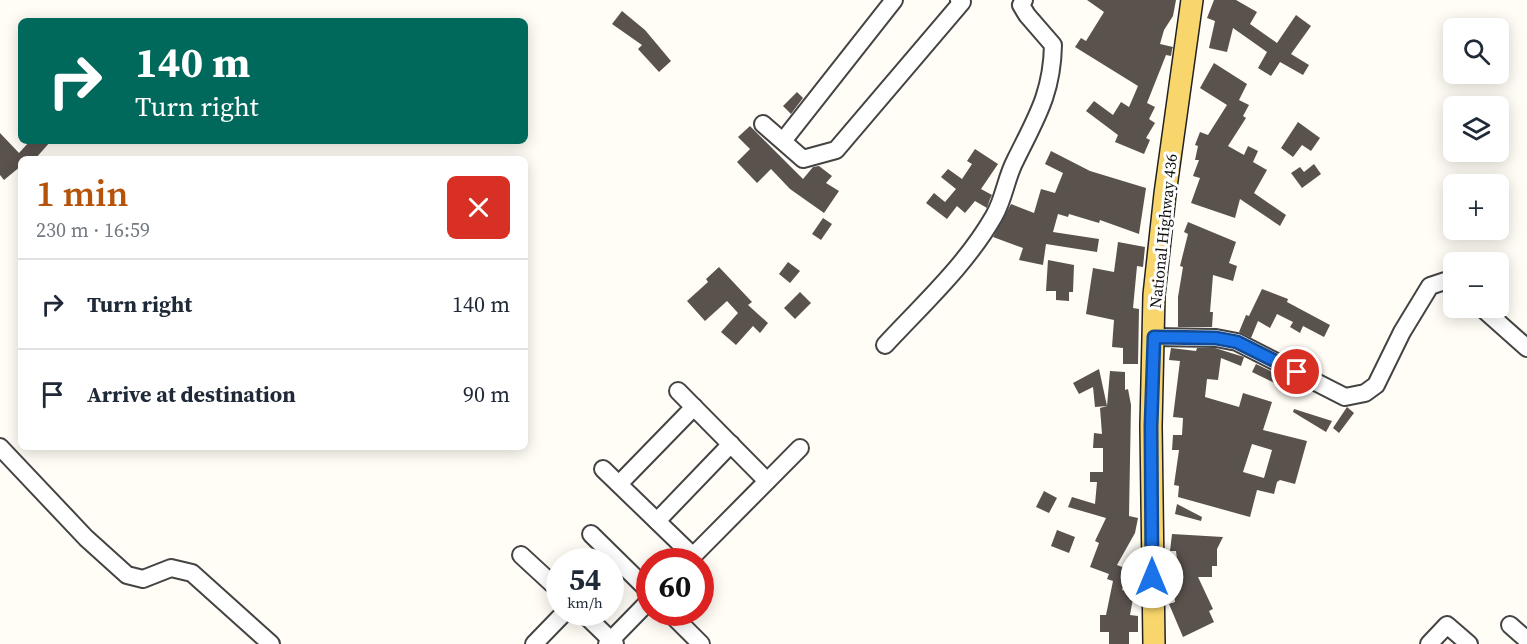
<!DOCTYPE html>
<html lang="en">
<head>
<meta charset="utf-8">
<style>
  :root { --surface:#fff; --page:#f6f6f7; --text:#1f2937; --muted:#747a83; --line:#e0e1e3; --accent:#b45309 }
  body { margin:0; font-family:"Source Serif 4",serif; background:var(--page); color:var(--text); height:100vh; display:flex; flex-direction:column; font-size:22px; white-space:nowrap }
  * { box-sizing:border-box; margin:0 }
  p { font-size:20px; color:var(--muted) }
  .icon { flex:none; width:33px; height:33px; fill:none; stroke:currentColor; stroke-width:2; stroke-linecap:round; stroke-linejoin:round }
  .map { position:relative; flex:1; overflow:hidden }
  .sheet { position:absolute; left:18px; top:156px; width:510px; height:294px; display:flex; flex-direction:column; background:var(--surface); border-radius:9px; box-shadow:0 3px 15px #0003 }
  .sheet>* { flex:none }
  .guide { position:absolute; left:18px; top:18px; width:510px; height:126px; border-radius:9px; box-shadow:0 3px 15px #0003; background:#00695c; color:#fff; overflow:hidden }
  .fabs { position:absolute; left:1443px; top:18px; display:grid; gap:12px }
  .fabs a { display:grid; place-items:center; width:66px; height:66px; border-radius:9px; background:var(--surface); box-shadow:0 3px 15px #0003; font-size:30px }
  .speed { position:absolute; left:546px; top:548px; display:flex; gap:12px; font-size:30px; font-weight:700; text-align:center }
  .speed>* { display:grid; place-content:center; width:78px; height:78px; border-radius:50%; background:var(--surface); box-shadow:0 3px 15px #0003; line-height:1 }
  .speed small { font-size:15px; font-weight:400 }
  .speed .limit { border:9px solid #d22; background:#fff; color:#111 }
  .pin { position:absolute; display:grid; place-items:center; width:51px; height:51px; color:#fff; margin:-26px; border:3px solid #fff; border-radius:50%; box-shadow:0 2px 6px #0007 }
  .me { position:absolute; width:66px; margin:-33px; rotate:0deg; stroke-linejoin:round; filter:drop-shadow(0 0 4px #0008) }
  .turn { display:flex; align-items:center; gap:21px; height:126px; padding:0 18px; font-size:27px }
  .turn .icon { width:78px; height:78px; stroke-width:2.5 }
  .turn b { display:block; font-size:42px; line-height:51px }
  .round { display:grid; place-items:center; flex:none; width:63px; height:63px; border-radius:9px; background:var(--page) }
  .overview { display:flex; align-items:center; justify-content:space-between; height:102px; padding:0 18px }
  h1 { font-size:36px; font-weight:600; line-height:45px; color:var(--accent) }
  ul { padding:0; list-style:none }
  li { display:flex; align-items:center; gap:18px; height:90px; padding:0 18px; border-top:2px solid var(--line) }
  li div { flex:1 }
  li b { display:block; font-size:22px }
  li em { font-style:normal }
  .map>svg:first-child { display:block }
</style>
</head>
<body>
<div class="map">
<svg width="1527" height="644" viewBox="0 0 1527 644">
  <rect width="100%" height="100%" fill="#fffdf5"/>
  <!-- building -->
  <g fill="#5a524d" fill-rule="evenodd">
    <path d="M1087 0H1176L1173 16 1164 30 1160 44 1173 47 1172 50 1171 56 1166 55 1147 103 1155 107 1149 119 1155 123 1146 138 1150 140 1144 154 1115 142 1118 135 1086 111 1094 101 1113 115 1121 102 1129 107 1138 86 1075 47 1081 38 1086 41 1104 12Z"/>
    <path d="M1214 0H1236L1257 12 1250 24 1277 43 1296 15 1311 26 1291 54 1309 65 1303 75 1280 62 1271 76 1258 68 1267 52 1233 28 1227 52 1209 48 1215 21 1207 18Z"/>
    <path d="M622 11 645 30 671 61 659 72 638 49 642 45 612 24Z"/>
    <path d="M1214 63 1247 84 1239 100 1249 105 1243 116 1246 118 1228 146 1244 155 1248 146 1258 151 1253 162 1267 170 1254 193 1286 215 1280 226 1240 199 1235 218 1191 203 1200 178 1193 176 1199 160H1195L1198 146 1195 145 1200 132 1208 135 1227 105 1200 88Z"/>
    <path d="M797 92 803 98 791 114 783 106Z"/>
    <path d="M1298 122 1320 138 1311 151 1302 145 1293 157 1281 148Z"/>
    <path d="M750 126 803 179 813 167 819 166 832 176 826 183 839 191 824 213 790 189 771 169 757 183 737 162 750 149 738 137Z"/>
    <path d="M0 133 19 153 30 141H51L35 159H21V166L4 180 0 175Z"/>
    <path d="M975 149 998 164 981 189 992 195 990 199 987 208 975 201 965 213 957 206 947 219 926 203 934 193 945 202 956 189 941 177 948 169 962 179 972 164 967 161Z"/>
    <path d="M1051 151 1090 171 1146 188 1139 234 1100 220 1099 223 1069 214 1068 217 1058 214 1053 232 1099 239 1097 252 1046 244 1043 265 1019 260 1023 248 993 237 1011 204 1034 213 1041 189 1055 193 1063 173 1045 164Z"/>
    <path d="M1314 164 1321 174 1302 188 1291 173 1300 167 1304 172Z"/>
    <path d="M823 218 832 224 821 240 812 234Z"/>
    <path d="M1188 222 1236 242 1229 263 1237 266 1233 281 1213 275 1210 312H1213L1212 327H1178V297L1183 267 1180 266 1188 234 1184 232Z"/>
    <path d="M1118 242 1145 247 1143 267 1137 266 1133 308 1139 309 1138 364H1123V348L1112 347 1114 320 1086 314 1093 268 1114 272Z"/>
    <path d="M1048 260 1074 265 1073 292H1069V301L1056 300V291H1046Z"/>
    <path d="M788 262 800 271 790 283 779 274Z"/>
    <path d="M719 267 752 302 748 305 768 323 760 333 753 326 736 345 721 332 738 313 727 301 705 321 687 301 708 282 706 279Z"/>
    <path d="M1262 289 1288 299 1287 302 1330 325 1324 337 1303 326 1300 333 1290 327 1293 322 1277 314 1270 328 1258 321 1251 338 1239 332 1246 315 1249 316Z"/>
    <path d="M800 292 811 303 795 319 784 308Z"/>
    <path d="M1171 348 1196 351 1197 348H1215L1244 357 1241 366 1221 358 1218 380 1207 379 1205 397 1239 407 1243 393 1272 402 1263 430 1307 441 1295 484 1280 480 1277 482 1274 494 1257 490 1250 517 1178 497 1179 486 1174 485 1179 450H1172L1173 435H1182L1183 418 1173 417 1180 361 1169 360ZM1252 444 1272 450 1264 478 1243 472Z"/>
    <path d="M1256 364 1285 378 1281 386 1252 372Z"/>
    <path d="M1099 369 1107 406 1110 371 1125 372V390L1128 389 1131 405 1129 516 1138 518 1135 533 1117 565 1130 570 1122 590 1134 593 1130 615 1138 616V632H1129V644H1109V632H1100V615H1106L1113 581 1107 579 1109 574 1090 567 1099 543 1095 541 1106 518 1068 507 1072 497 1095 504 1097 482H1090V472H1103V448H1093L1094 433 1102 434 1100 408 1107 406 1095 407 1093 387 1079 394 1073 383Z"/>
    <path d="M1347 407 1354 413 1339 433 1333 428Z"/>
    <path d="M1294 409 1332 421 1326 432 1293 412Z"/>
    <path d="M1044 491 1057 498 1049 513 1036 507Z"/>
    <path d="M1177 504 1202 517 1201 521 1175 514Z"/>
    <path d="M1057 530 1075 537 1069 553 1051 546Z"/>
    <path d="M1172 534 1223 537 1217 549V566H1212V577H1198L1213 609 1209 611 1214 622 1183 637 1169 604 1175 602 1170 570 1178 568 1176 551H1170Z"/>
  </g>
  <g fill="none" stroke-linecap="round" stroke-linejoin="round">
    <!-- minor casing -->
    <g stroke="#444" stroke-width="20">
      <g id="minor">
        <path d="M763 124 803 159 836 150 962 2 959 0"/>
        <path d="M783 141 894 0"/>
        <path d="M1482 308 1527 348"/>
        <path d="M1154 337 1216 338 1237 342 1345 397 1365 393 1376 385 1402 332 1430 286 1445 281 1454 284"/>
        <path d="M885 345C923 304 966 265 994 216 1004 199 1006 178 1015 161 1036 118 1052 94 1053 45L1027 15 1021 5 1024 0"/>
        <path d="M678 391 767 481"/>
        <path d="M0 447 86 538 127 575 143 579 171 568 192 573 271 644"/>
        <path d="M603 469 693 556"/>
        <path d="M619 484 694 407"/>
        <path d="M657 521 731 444"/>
        <path d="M591 534 650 592"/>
        <path d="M521 555 560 591"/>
        <path d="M688 561 800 448"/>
        <path d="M582 612 615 644"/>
        <path d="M669 612 701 644"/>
        <path d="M1510 625 1527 640"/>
        <path d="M534 644 565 612"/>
        <path d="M607 644 650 600"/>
        <path d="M1429 644 1447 625 1469 644"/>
      </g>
    </g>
    <!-- major casing -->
    <g stroke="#222" stroke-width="24">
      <path id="major" d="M1154 644 1151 426 1154 295 1165 194 1192 0"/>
    </g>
    <!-- minor -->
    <use href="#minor" stroke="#fff" stroke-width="16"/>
    <!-- major -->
    <use href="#major" stroke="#f9d66b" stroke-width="21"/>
  </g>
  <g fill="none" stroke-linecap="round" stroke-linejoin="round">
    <!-- route casing -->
    <g stroke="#114b97" stroke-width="15">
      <path id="route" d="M1152 577 1151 426 1154 337 1216 338 1237 342 1297 372"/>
    </g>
    <!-- route -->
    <use href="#route" stroke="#1a73e8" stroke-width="10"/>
  </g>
  <g text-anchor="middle" stroke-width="6" stroke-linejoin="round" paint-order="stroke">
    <!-- street labels -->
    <g font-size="16" fill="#111" stroke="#fff">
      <text transform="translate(1163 231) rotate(-84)" y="6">National Highway 436</text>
    </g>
  </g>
</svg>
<div class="fabs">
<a><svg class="icon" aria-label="search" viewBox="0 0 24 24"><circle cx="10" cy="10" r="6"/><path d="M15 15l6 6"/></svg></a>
<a><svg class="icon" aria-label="layers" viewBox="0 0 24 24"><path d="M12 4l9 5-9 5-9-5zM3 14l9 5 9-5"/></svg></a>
<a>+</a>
<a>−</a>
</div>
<div class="speed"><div>54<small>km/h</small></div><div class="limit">60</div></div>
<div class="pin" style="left:1297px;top:372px;background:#d93025"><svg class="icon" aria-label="arrive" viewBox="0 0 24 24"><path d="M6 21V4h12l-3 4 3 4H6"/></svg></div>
<svg class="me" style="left:1152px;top:577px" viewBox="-20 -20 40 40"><circle r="19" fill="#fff"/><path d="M0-13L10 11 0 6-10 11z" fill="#1a73e8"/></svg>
<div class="guide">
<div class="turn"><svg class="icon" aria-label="right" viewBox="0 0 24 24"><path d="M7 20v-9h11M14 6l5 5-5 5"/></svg><div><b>140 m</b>Turn right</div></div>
</div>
<section class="sheet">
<div class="overview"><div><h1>1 min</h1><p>230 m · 16:59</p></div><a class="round" style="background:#d93025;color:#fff"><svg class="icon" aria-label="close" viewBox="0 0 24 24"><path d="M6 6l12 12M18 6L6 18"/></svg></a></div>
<ul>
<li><svg class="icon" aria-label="right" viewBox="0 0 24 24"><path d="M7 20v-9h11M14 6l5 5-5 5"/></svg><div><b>Turn right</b></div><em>140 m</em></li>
<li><svg class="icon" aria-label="arrive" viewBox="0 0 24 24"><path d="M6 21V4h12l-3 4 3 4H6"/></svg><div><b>Arrive at destination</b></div><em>90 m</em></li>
</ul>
</section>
</div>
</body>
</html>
